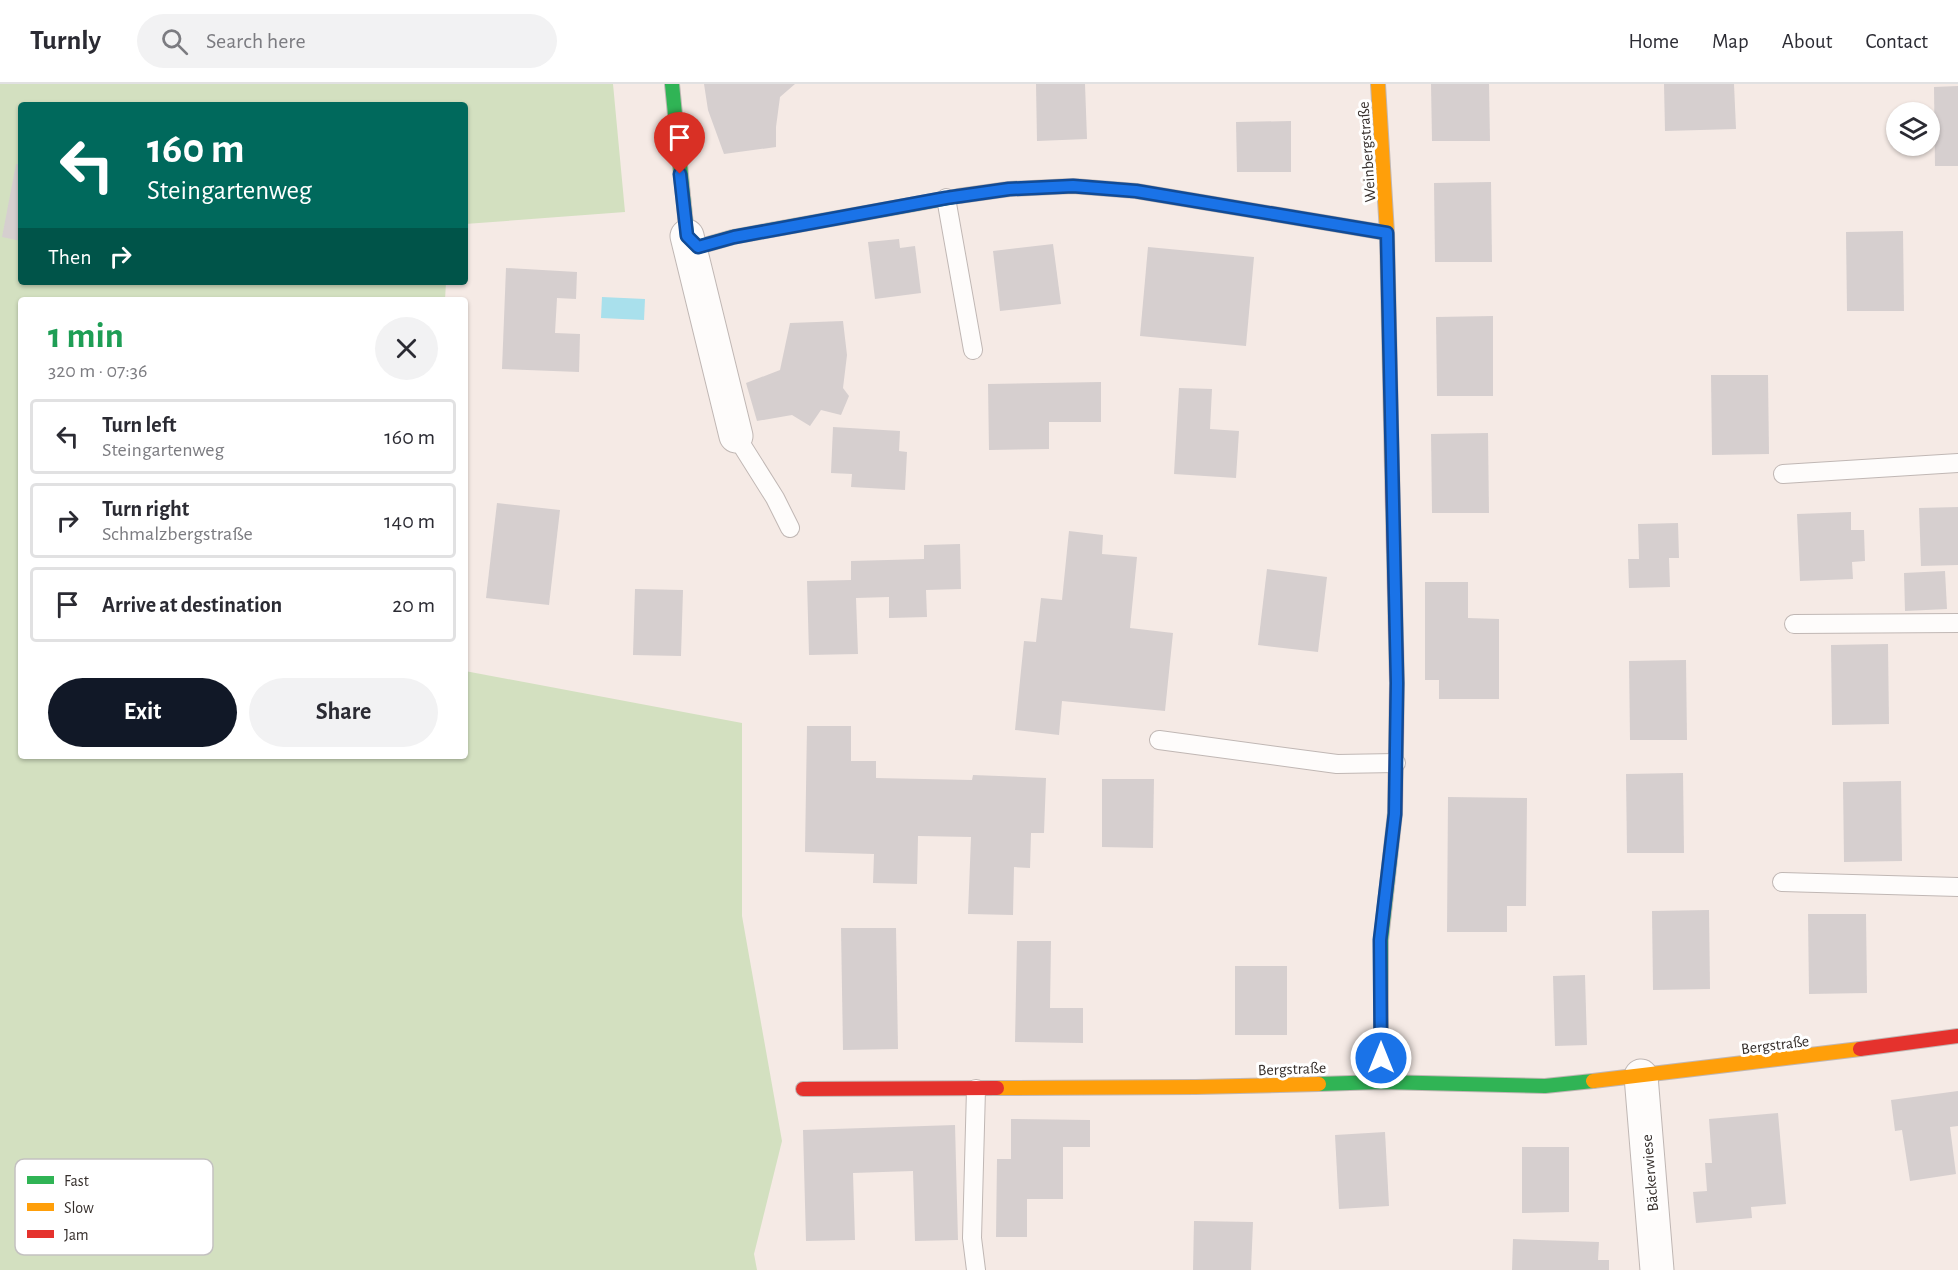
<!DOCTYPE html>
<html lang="en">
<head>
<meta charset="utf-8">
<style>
  :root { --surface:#fff; --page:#f2f2f3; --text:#2b2b33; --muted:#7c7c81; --line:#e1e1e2; --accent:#111827 }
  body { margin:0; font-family:"Alegreya Sans",sans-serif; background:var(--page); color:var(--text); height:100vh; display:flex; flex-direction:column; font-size:22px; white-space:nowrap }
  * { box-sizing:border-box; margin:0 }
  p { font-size:20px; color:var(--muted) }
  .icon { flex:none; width:33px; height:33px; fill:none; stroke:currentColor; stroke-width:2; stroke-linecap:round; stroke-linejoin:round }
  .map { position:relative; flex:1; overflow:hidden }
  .side { position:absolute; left:18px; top:213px; width:450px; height:462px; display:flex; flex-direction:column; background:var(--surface); border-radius:6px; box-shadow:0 2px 4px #0004 }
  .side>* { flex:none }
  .guide { position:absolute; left:18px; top:18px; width:450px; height:183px; border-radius:6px; box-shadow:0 2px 4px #0004; background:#00695c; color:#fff; overflow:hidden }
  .buttons { position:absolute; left:1886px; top:18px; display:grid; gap:12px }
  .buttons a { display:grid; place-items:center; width:54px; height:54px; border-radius:50%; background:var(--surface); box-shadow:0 2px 4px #0004; font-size:30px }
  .pin { position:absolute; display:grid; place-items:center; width:51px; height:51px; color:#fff; margin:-62px -26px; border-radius:50% 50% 50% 0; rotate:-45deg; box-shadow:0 0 6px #0007 }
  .pin .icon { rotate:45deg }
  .me { position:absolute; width:66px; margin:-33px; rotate:0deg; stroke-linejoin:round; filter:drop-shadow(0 0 4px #0008) }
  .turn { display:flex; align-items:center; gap:21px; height:126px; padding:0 30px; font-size:27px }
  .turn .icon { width:78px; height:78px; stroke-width:2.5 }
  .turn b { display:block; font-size:42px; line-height:51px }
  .then { display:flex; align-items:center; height:57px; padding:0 30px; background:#0003; gap:12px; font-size:22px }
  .round { display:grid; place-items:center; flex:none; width:63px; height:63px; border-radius:32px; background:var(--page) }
  .head { display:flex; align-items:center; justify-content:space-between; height:102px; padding:0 30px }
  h1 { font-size:36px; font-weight:700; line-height:45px; color:#1e9e55 }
  .action { display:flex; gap:12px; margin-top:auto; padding:12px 30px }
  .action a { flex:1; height:69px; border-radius:36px; background:var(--accent); color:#fff; font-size:24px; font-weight:700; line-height:69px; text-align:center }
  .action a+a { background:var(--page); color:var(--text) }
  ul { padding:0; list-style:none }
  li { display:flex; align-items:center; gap:18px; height:75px; margin:0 12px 9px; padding:0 18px; border:3px solid var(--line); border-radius:6px }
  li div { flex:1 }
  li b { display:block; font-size:22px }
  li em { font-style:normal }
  header { display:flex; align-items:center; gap:36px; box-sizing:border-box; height:84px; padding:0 30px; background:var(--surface); border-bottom:2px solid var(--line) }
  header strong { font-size:28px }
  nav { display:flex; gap:33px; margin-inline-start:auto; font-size:21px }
  .search { width:420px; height:54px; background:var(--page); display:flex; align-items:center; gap:15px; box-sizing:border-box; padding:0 21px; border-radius:33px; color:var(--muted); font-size:22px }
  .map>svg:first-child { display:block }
</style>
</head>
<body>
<header>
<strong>Turnly</strong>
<div class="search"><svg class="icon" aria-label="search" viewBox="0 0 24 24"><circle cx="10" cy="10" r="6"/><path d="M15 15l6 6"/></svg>Search here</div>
<nav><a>Home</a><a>Map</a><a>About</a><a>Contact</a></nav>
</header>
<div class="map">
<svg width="1958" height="1186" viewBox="0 0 1958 1186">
  <rect width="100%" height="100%" fill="#f5eae5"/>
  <!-- green -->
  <path fill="#d3e0c0" d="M0 0H613L625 128 465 140V21H21V198H446L445 216H21V672H465V587L742 639V832L782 1057 754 1170 757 1186H0Z"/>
  <!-- water -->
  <path fill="#a9e0ec" d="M602 213 645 215 644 236 601 234Z"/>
  <!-- building -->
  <g fill="#d6cfcf">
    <path d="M704 0H795L780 13 776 43V63L724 70 708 26Z"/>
    <path d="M1036 0H1085L1087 55 1037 57Z"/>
    <path d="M1431 0H1489L1490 57H1432Z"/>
    <path d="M1664 0H1734L1736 45 1665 47Z"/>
    <path d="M1958 2V82H1935L1934 3Z"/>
    <path d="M1291 37V88H1237L1236 38Z"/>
    <path d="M16 80 21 81V157L2 153Z"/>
    <path d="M1491 98 1492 178H1435L1434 99Z"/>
    <path d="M1903 147 1904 227H1847L1846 148Z"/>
    <path d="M899 155 900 164 915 162 921 209 875 215 868 158Z"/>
    <path d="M1053 160 1061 220 1000 227 993 167Z"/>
    <path d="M1148 163 1254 173 1246 262 1140 252Z"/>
    <path d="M506 184 577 188 576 215 557 214 555 249 580 250 579 288 502 285Z"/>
    <path d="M1493 232V312H1437L1436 233Z"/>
    <path d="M843 237 847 271 843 304 849 312 841 331 821 326 810 342 792 331 757 337 746 299 780 286 790 239Z"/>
    <path d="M1711 291H1768L1769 370 1712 371Z"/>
    <path d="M1101 298V338H1049V365L989 366 988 300Z"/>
    <path d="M1179 304 1212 305 1210 345 1239 347 1236 394 1174 390Z"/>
    <path d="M833 343 900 347 899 367 907 368 905 406 851 403 852 390 831 389Z"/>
    <path d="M1488 349 1489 429H1432L1431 350Z"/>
    <path d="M497 419 560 426 549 521 486 514Z"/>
    <path d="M1958 423V481L1921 482 1919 424Z"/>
    <path d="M1851 428V446H1864L1865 477 1852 478 1853 495 1800 497 1797 430Z"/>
    <path d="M1678 439 1679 474H1669L1670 503 1629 504 1628 475H1639L1638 440Z"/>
    <path d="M1069 447 1103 451 1102 470 1137 473 1130 544 1173 549 1165 627 1062 617 1059 651 1015 646 1024 557 1036 558 1041 514 1062 516Z"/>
    <path d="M960 460 961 505 926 506 927 533 889 534V513L856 514 858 570 809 571 807 497 851 496V477L924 475V461Z"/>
    <path d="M1267 485 1327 493 1318 568 1258 561Z"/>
    <path d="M1945 487 1947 525 1905 527 1904 489Z"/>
    <path d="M1425 498H1468V534L1499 535V615H1439V596H1425Z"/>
    <path d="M635 505 683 506 681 572 633 571Z"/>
    <path d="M1888 560 1889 640 1832 641 1831 561Z"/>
    <path d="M1686 576 1687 656H1630L1629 577Z"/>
    <path d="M807 642H851V677H876V694L972 696 973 691 1046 694 1044 749H1031L1030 784 1014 783 1013 831 968 830 971 753 918 752 917 800 873 799 874 770 805 768Z"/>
    <path d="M1683 689 1684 769H1627L1626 690Z"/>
    <path d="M1102 695H1154L1153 764 1102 763Z"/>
    <path d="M1901 697 1902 777 1844 778 1843 698Z"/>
    <path d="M1448 713 1527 714 1526 822H1507V848H1447Z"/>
    <path d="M1709 826 1710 905 1653 906 1652 827Z"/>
    <path d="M1808 830H1866L1867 909 1809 910Z"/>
    <path d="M841 844H896L898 965 843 966Z"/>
    <path d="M1017 857H1051L1050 924H1083V959L1015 958Z"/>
    <rect x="1235" y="882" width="52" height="69"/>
    <path d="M1585 891 1587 961 1555 962 1553 892Z"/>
    <path d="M1958 1007V1042L1950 1043 1956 1090 1910 1097 1902 1046 1895 1047 1891 1016Z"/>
    <path d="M1778 1029 1786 1120 1751 1123 1752 1134 1696 1139 1693 1108 1707 1107 1705 1079H1712L1709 1035Z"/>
    <path d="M1011 1035 1090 1036V1063H1063V1115H1027V1153H996L997 1075H1011Z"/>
    <path d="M955 1041 958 1156 915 1157 913 1087 853 1089 855 1156 806 1157 803 1046Z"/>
    <path d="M1385 1048 1389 1122 1339 1125 1335 1051Z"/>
    <path d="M1522 1063H1569V1128L1522 1129Z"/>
    <path d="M1194 1137 1253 1138 1251 1186H1193Z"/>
    <path d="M1513 1155 1599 1158 1598 1176H1609V1186H1512Z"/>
  </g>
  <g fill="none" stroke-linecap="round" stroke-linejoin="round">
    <!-- lane casing -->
    <g stroke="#c0b7b4" stroke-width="20">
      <g id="lane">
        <path d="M946 114 973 266"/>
        <path d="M736 352 775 414 790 444"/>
        <path d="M1783 390 1958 379"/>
        <path d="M1794 540 1958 539"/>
        <path d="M1159 656 1337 680 1396 679"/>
        <path d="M1782 798 1958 803"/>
        <path d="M976 1005 972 1154 976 1186"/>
      </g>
    </g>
    <!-- street casing -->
    <g stroke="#c0b7b4" stroke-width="35">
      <g id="street">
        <path d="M687 152 736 352"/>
        <path d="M1641 992 1657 1186"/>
      </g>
    </g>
    <!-- fast casing -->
    <g stroke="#c0b7b4" stroke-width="16">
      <g id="fast">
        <path d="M672 0 687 152 698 163 733 153 959 112"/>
        <path d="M1381 998V856L1395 729"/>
        <path d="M1319 1000 1381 998 1545 1002 1593 997"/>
      </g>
    </g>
    <!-- slow casing -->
    <g stroke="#c0b7b4" stroke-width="16">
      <g id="slow">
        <path d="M1378 0 1387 149 1392 385"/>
        <path d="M959 112 1009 105 1073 102 1136 107 1387 149"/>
        <path d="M1593 997 1860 965"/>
        <path d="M997 1004 1196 1003 1319 1000"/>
      </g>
    </g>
    <!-- jam casing -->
    <g stroke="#c0b7b4" stroke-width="16">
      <g id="jam">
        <path d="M1392 385 1397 599 1395 729"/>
        <path d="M1860 965 1958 952"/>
        <path d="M803 1005 997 1004"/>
      </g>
    </g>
    <!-- lane -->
    <use href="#lane" stroke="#fefcfb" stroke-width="18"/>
    <!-- street -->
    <use href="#street" stroke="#fefcfb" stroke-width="33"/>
    <!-- fast -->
    <use href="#fast" stroke="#30b455" stroke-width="14"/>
    <!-- slow -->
    <use href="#slow" stroke="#ff9f0a" stroke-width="14"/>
    <!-- jam -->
    <use href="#jam" stroke="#e5322d" stroke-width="14"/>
  </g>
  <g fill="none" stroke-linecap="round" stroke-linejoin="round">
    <!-- route casing -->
    <g stroke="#114b97" stroke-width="15">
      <path id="route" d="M680 90 687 152 698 163 734 153 946 114 1009 105 1073 102 1136 107 1387 149 1397 599 1395 730 1380 856 1381 974"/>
    </g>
    <!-- route -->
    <use href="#route" stroke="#1a73e8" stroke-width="10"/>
  </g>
  <g text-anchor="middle" stroke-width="6" stroke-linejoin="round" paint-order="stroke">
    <!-- street labels -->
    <g font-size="16" fill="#362f2c" stroke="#fff">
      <text transform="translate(1366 68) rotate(-94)" y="6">Weinbergstraße</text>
      <text transform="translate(1775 960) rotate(-7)" y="6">Bergstraße</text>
      <text transform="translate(1292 984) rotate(-2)" y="6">Bergstraße</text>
      <text transform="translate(1649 1089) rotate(-95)" y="6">Bäckerwiese</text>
    </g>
  </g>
  <!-- legend -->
  <rect x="15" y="1075" width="198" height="96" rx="9" fill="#fff" stroke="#c3c1c0" stroke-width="1.5"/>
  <rect x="27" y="1092" width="27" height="8" fill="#30b455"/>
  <rect x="27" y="1119" width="27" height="8" fill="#ff9f0a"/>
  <rect x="27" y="1146" width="27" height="8" fill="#e5322d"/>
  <g font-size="16" fill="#362f2c">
    <text x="64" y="1102">Fast</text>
    <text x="64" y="1129">Slow</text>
    <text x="64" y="1156">Jam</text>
  </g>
</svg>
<div class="buttons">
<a><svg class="icon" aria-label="layers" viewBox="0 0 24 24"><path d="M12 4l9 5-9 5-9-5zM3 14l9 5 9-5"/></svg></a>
</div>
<div class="pin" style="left:680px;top:90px;background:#d93025"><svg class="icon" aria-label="arrive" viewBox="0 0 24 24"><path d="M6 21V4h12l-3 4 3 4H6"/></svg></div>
<svg class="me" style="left:1381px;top:974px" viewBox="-20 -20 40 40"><circle r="17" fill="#1a73e8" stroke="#fff" stroke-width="3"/><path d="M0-11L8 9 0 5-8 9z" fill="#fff"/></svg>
<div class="guide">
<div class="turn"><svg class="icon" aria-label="left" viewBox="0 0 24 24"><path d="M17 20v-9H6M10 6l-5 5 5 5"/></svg><div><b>160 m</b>Steingartenweg</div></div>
<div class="then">Then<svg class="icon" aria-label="right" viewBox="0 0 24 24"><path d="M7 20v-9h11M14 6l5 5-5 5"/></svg></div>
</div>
<section class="side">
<div class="head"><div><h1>1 min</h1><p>320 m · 07:36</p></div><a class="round"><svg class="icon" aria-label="close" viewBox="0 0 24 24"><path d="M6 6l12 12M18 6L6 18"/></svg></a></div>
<ul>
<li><svg class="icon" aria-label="left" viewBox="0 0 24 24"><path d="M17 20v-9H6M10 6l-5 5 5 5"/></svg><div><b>Turn left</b><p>Steingartenweg</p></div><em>160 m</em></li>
<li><svg class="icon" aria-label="right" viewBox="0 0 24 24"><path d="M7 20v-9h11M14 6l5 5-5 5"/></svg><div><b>Turn right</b><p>Schmalzbergstraße</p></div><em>140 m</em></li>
<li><svg class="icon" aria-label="arrive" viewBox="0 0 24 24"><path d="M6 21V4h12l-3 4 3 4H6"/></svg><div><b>Arrive at destination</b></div><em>20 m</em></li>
</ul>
<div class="action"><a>Exit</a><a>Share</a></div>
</section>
</div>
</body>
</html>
